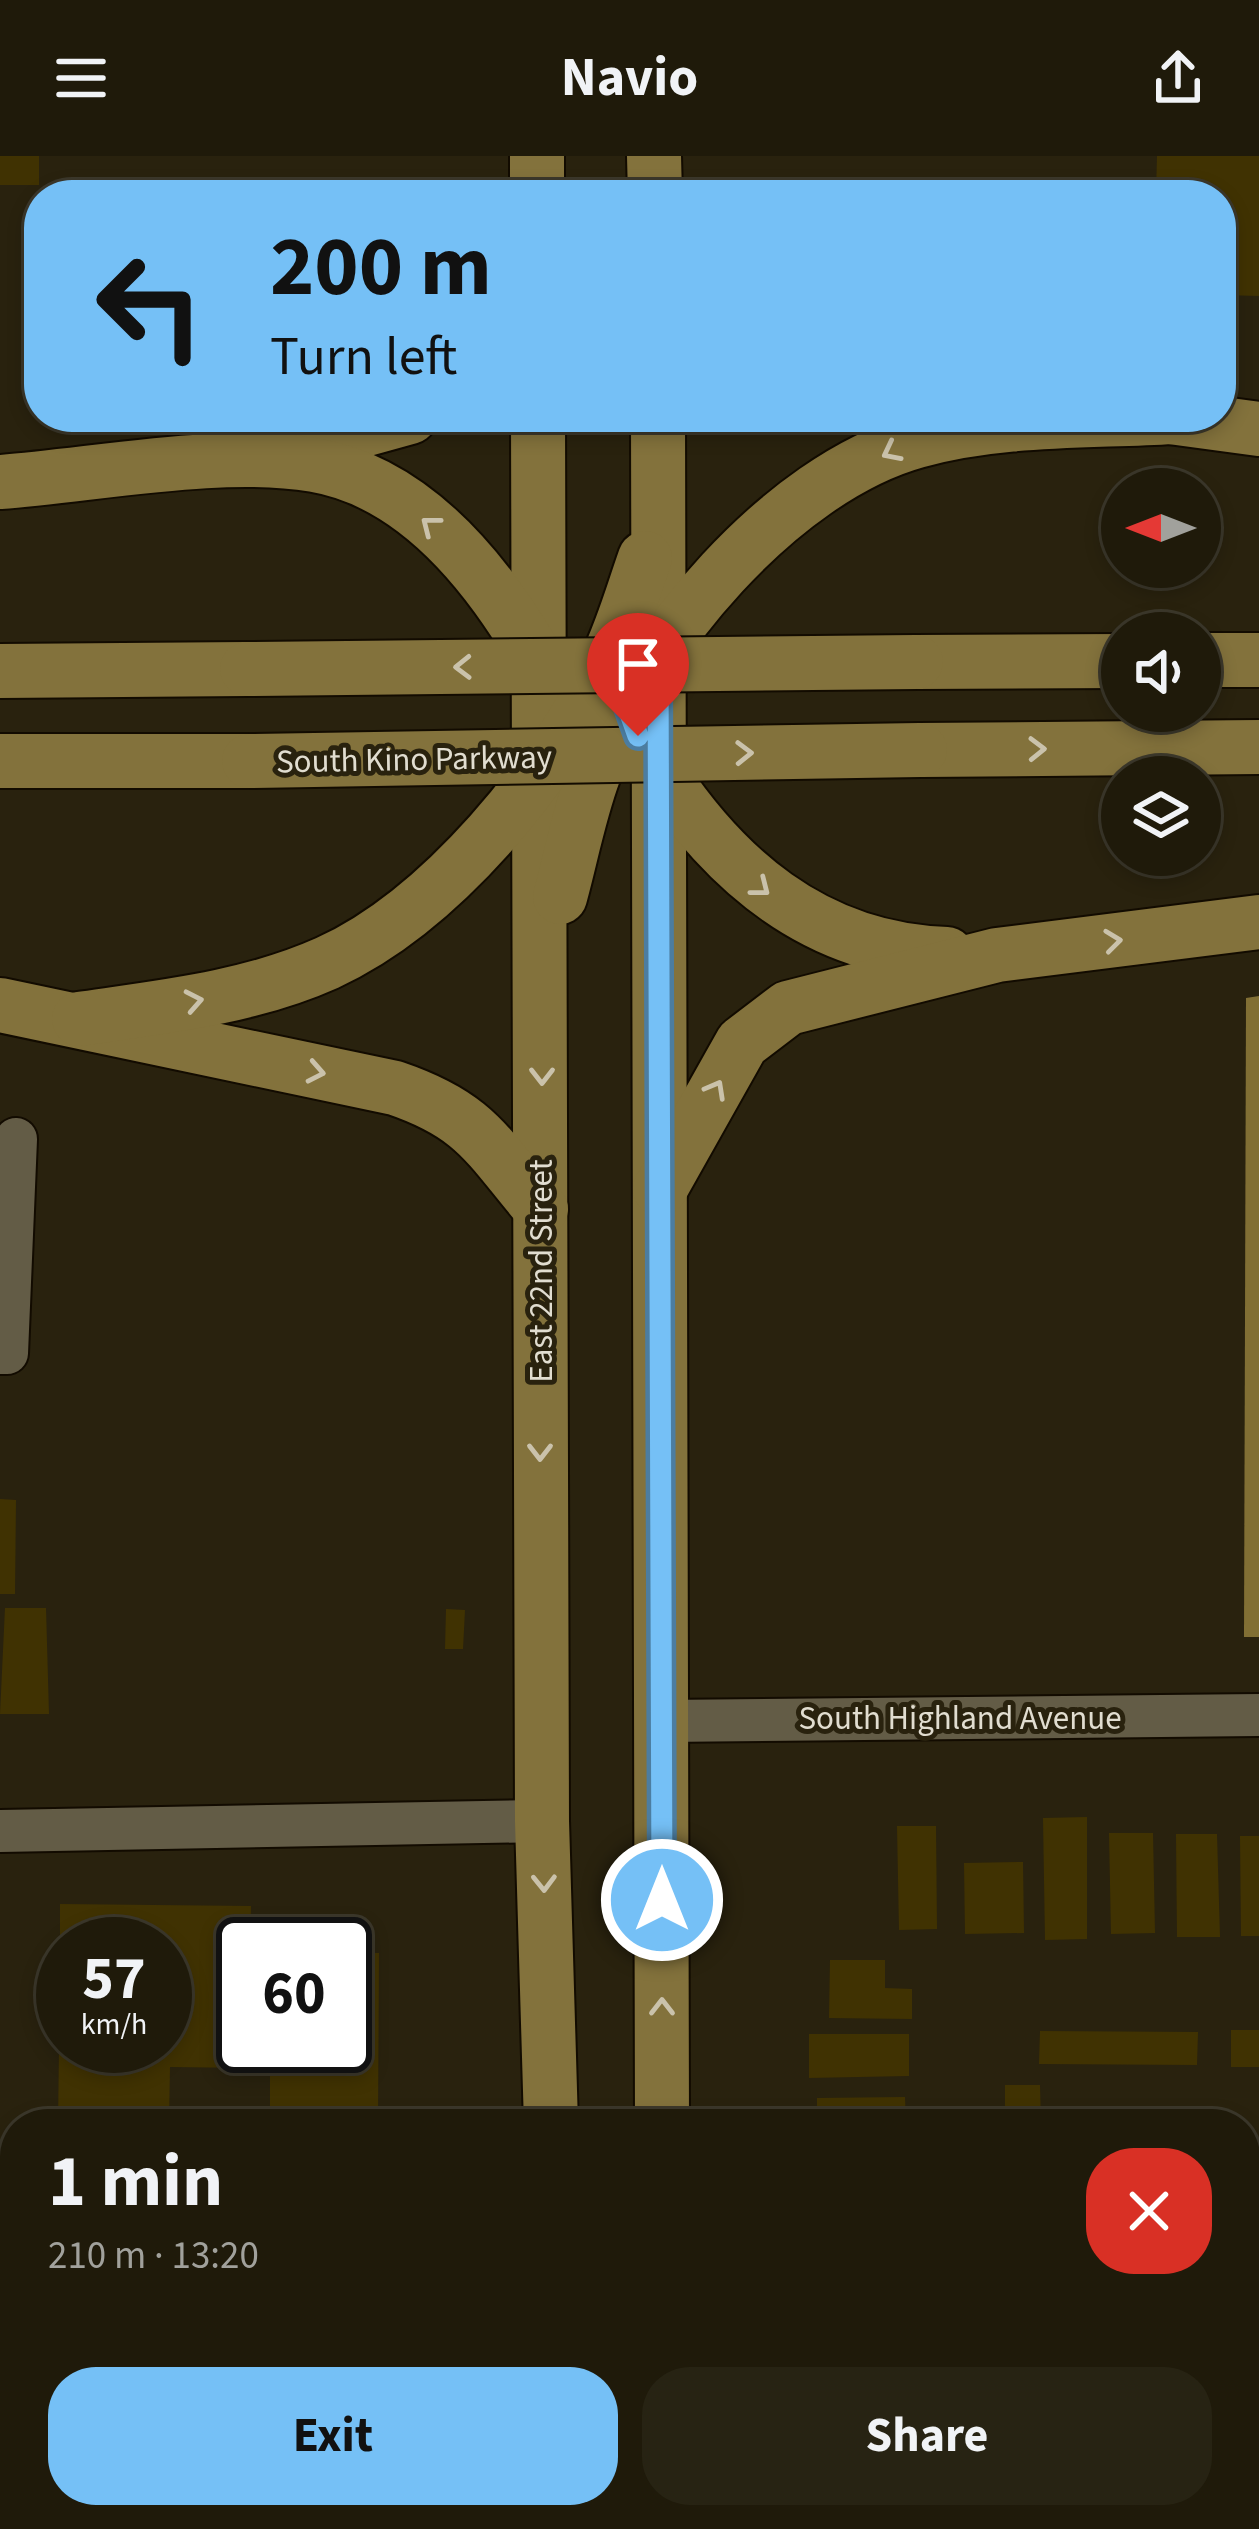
<!DOCTYPE html>
<html lang="en">
<head>
<meta charset="utf-8">
<style>
  :root { --surface:#1f1a0a; --page:#272313; --text:#f1f3f6; --muted:#a1a19c; --line:#3c382b; --accent:#75c0f6 }
  body { margin:0; font-family:"Source Sans 3",sans-serif; background:var(--page); color:var(--text); height:100vh; display:flex; flex-direction:column; font-size:45px; white-space:nowrap }
  * { box-sizing:border-box; margin:0 }
  p { font-size:39px; color:var(--muted) }
  .icon { flex:none; width:66px; height:66px; fill:none; stroke:currentColor; stroke-width:2; stroke-linecap:round; stroke-linejoin:round }
  .map { position:relative; flex:1; overflow:hidden }
  .panel { position:absolute; left:0px; top:1953px; width:1260px; height:420px; display:flex; flex-direction:column; background:var(--surface); border-radius:48px 48px 0 0; box-shadow:0 6px 18px #0003,0 0 0 3px var(--line) }
  .panel>* { flex:none }
  .guide { position:absolute; left:24px; top:24px; width:1212px; height:252px; border-radius:48px; box-shadow:0 6px 18px #0003,0 0 0 3px var(--line); background:#75c0f6; color:#111; overflow:hidden }
  .needle { width:78px; rotate:270deg }
  .tools { position:absolute; left:1101px; top:312px; display:grid; gap:24px }
  .tools a { display:grid; place-items:center; width:120px; height:120px; border-radius:50%; background:var(--surface); box-shadow:0 6px 18px #0003,0 0 0 3px var(--line); font-size:60px }
  .speed { position:absolute; left:36px; top:1761px; display:flex; gap:24px; font-size:60px; font-weight:700; text-align:center }
  .speed>* { display:grid; place-content:center; width:156px; height:156px; border-radius:50%; background:var(--surface); box-shadow:0 6px 18px #0003,0 0 0 3px var(--line); line-height:1 }
  .speed small { font-size:30px; font-weight:400 }
  .speed .limit { border:6px solid #111; border-radius:18px; background:#fff; color:#111 }
  .pin { position:absolute; display:grid; place-items:center; width:102px; height:102px; color:#fff; margin:-123px -51px; border-radius:50% 50% 50% 0; rotate:-45deg; box-shadow:0 0 12px #0007 }
  .pin .icon { rotate:45deg }
  .me { position:absolute; width:132px; margin:-66px; rotate:0deg; stroke-linejoin:round; filter:drop-shadow(0 0 9px #0008) }
  .turn { display:flex; align-items:center; gap:42px; height:252px; padding:0 48px; font-size:54px }
  .turn .icon { width:156px; height:156px; stroke-width:2.5 }
  .turn b { display:block; font-size:84px; line-height:102px }
  .round { display:grid; place-items:center; flex:none; width:126px; height:126px; border-radius:48px; background:var(--page) }
  .overview { display:flex; align-items:center; justify-content:space-between; height:204px; padding:0 48px }
  h1 { font-size:72px; font-weight:700; line-height:90px }
  .action { display:flex; gap:24px; margin-top:auto; padding:24px 48px }
  .action a { flex:1; height:138px; border-radius:48px; background:var(--accent); color:#111; font-size:48px; font-weight:700; line-height:138px; text-align:center }
  .action a+a { background:var(--page); color:var(--text) }
  header { display:flex; justify-content:space-between; align-items:center; height:156px; padding:0 48px; background:var(--surface); font-size:54px; font-weight:700 }
  .map>svg:first-child { display:block }
</style>
</head>
<body>
<header><svg class="icon" aria-label="menu" viewBox="0 0 24 24"><path d="M4 6h16M4 12h16M4 18h16"/></svg>Navio<svg class="icon" aria-label="share" viewBox="0 0 24 24"><path d="M12 15V3M7 8l5-5 5 5M5 13v7h14v-7"/></svg></header>
<div class="map">
<svg width="1259" height="2373" viewBox="0 0 1259 2373">
  <rect width="100%" height="100%" fill="#29220e"/>
  <!-- water -->
  <path fill="#816f34" d="M1259 840V1481H1244L1246 842Z"/>
  <!-- building -->
  <g fill="#403202">
    <rect x="0" y="0" width="39" height="29"/>
    <path d="M1157 0H1259V140L1221 139V39L1156 37Z"/>
    <path d="M0 1343 16 1344 15 1438H0Z"/>
    <path d="M5 1452H46L49 1558H0Z"/>
    <path d="M446 1453 465 1454 463 1493H445Z"/>
    <path d="M1087 1661V1783L1045 1784 1043 1662Z"/>
    <path d="M897 1670H936L937 1773 899 1774Z"/>
    <path d="M1109 1677H1153L1155 1777 1111 1778Z"/>
    <path d="M1176 1678H1217L1220 1781H1177Z"/>
    <path d="M1240 1680H1259V1780H1241Z"/>
    <path d="M1023 1706 1024 1777 965 1778 964 1707Z"/>
    <path d="M60 1748 251 1750 250 1788H243V1890H249V1912L170 1911 169 1968H58L59 1890H165V1788H60Z"/>
    <path d="M345 1797H379L378 1968H270V1890H345Z"/>
    <path d="M830 1804H885V1832L912 1833V1863L829 1862Z"/>
    <rect x="1231" y="1874" width="28" height="37"/>
    <path d="M1040 1875 1198 1876 1197 1909 1039 1908Z"/>
    <path d="M809 1878H909V1920L809 1922Z"/>
    <path d="M1005 1929H1040L1041 1968H1005Z"/>
    <path d="M905 1941 906 1968H817V1942Z"/>
    <path d="M0 2220H15V2358H46V2373H0Z"/>
    <rect x="1245" y="2275" width="14" height="31"/>
    <rect x="225" y="2358" width="18" height="15"/>
    <path d="M293 2358H432L433 2373H294Z"/>
  </g>
  <g fill="none" stroke-linecap="round" stroke-linejoin="round">
    <!-- minor casing -->
    <g stroke="#120b00" stroke-width="46">
      <g id="minor">
        <path d="M0 1197H7L16 983"/>
        <path d="M662 1565 1259 1559"/>
        <path d="M0 1675 542 1665"/>
        <path d="M0 2117H15"/>
      </g>
    </g>
    <!-- major casing -->
    <g stroke="#120b00" stroke-width="58">
      <g id="major">
        <path d="M537 0V39"/>
        <path d="M654 0 655 39"/>
        <path d="M538 261 542 1665 551 1968"/>
        <path d="M658 261 662 1968"/>
        <path d="M1170 261 1259 273"/>
        <path d="M280 297 410 261"/>
        <path d="M0 326C94 319 223 293 314 309 416 326 489 420 537 503"/>
        <path d="M1200 504H1259"/>
        <path d="M916 506 1122 505"/>
        <path d="M0 515 247 513"/>
        <path d="M920 594 1259 591"/>
        <path d="M0 605H249"/>
        <path d="M654 606C722 713 814 794 947 798"/>
        <path d="M560 741C571 701 579 657 594 617 643 488 780 323 917 285 999 262 1087 266 1172 261"/>
        <path d="M0 849 395 932C477 960 487 990 541 1053"/>
        <path d="M79 863C162 851 249 842 327 807 441 755 555 616 607 505 623 472 633 436 645 402"/>
        <path d="M660 1033 742 887 788 852 997 799 1259 766"/>
        <path d="M564 2358 565 2373"/>
        <path d="M662 2358V2373"/>
      </g>
    </g>
    <!-- minor -->
    <use href="#minor" stroke="#635c46" stroke-width="42"/>
    <!-- major -->
    <use href="#major" stroke="#83723c" stroke-width="54"/>
    <!-- major-bridge casing -->
    <g stroke="#120b00" stroke-width="58" stroke-linecap="butt">
      <g id="major-bridge">
        <path d="M247 513 916 506"/>
        <path d="M249 605 920 594"/>
      </g>
    </g>
    <!-- major-bridge -->
    <use href="#major-bridge" stroke="#83723c" stroke-width="54"/>
  </g>
  <!-- one-way arrows -->
  <defs><path id="oneway-chevron" d="M-2-3.5L2.5 0L-2 3.5" fill="none" stroke-width="1.6" stroke-linecap="round" stroke-linejoin="round" transform="scale(3)"/></defs>
  <g stroke="#cac2ab">
    <use href="#oneway-chevron" transform="translate(891 296) rotate(153)"/>
    <use href="#oneway-chevron" transform="translate(430 369) rotate(-142)"/>
    <use href="#oneway-chevron" transform="translate(463 511) rotate(179)"/>
    <use href="#oneway-chevron" transform="translate(1037 593) rotate(-1)"/>
    <use href="#oneway-chevron" transform="translate(744 597) rotate(-1)"/>
    <use href="#oneway-chevron" transform="translate(761 732) rotate(38)"/>
    <use href="#oneway-chevron" transform="translate(1113 785) rotate(-7)"/>
    <use href="#oneway-chevron" transform="translate(194 845) rotate(-11)"/>
    <use href="#oneway-chevron" transform="translate(316 916) rotate(11)"/>
    <use href="#oneway-chevron" transform="translate(542 920) rotate(90)"/>
    <use href="#oneway-chevron" transform="translate(716 933) rotate(-61)"/>
    <use href="#oneway-chevron" transform="translate(540 1296) rotate(90)"/>
    <use href="#oneway-chevron" transform="translate(544 1727) rotate(89)"/>
    <use href="#oneway-chevron" transform="translate(662 1851) rotate(-90)"/>
  </g>
  <g fill="none" stroke-linecap="round" stroke-linejoin="round">
    <!-- route casing -->
    <g stroke="#4c7da0" stroke-width="30">
      <path id="route" d="M638 580 628 552 658 503 662 1744"/>
    </g>
    <!-- route -->
    <use href="#route" stroke="#75c0f6" stroke-width="21"/>
  </g>
  <g text-anchor="middle" stroke-width="10" stroke-linejoin="round" paint-order="stroke">
    <!-- street labels -->
    <g font-size="33" fill="#e1ddd0" stroke="#29220e">
      <text transform="translate(414 602) rotate(-1)" y="12">South Kino Parkway</text>
      <text transform="translate(540 1115) rotate(-90)" y="12">East 22nd Street</text>
      <text x="960" y="1573">South Highland Avenue</text>
    </g>
  </g>
</svg>
<div class="tools">
<a><svg class="needle" viewBox="-14 -14 28 28"><path d="M0-13l5 13h-10z" fill="#e53935"/><path d="M0 13l5-13h-10z" fill="#a1a19c"/></svg></a>
<a><svg class="icon" aria-label="sound" viewBox="0 0 24 24"><path d="M4 9h4l5-4v14l-5-4H4zM17 9q2 3 0 6"/></svg></a>
<a><svg class="icon" aria-label="layers" viewBox="0 0 24 24"><path d="M12 4l9 5-9 5-9-5zM3 14l9 5 9-5"/></svg></a>
</div>
<div class="speed"><div>57<small>km/h</small></div><div class="limit">60</div></div>
<div class="pin" style="left:638px;top:580px;background:#d93025"><svg class="icon" aria-label="arrive" viewBox="0 0 24 24"><path d="M6 21V4h12l-3 4 3 4H6"/></svg></div>
<svg class="me" style="left:662px;top:1744px" viewBox="-20 -20 40 40"><circle r="17" fill="#75c0f6" stroke="#fff" stroke-width="3"/><path d="M0-11L8 9 0 5-8 9z" fill="#fff"/></svg>
<div class="guide">
<div class="turn"><svg class="icon" aria-label="left" viewBox="0 0 24 24"><path d="M17 20v-9H6M10 6l-5 5 5 5"/></svg><div><b>200 m</b>Turn left</div></div>
</div>
<section class="panel">
<div class="overview"><div><h1>1 min</h1><p>210 m · 13:20</p></div><a class="round" style="background:#d93025;color:#fff"><svg class="icon" aria-label="close" viewBox="0 0 24 24"><path d="M6 6l12 12M18 6L6 18"/></svg></a></div>
<div class="action"><a>Exit</a><a>Share</a></div>
</section>
</div>
</body>
</html>
